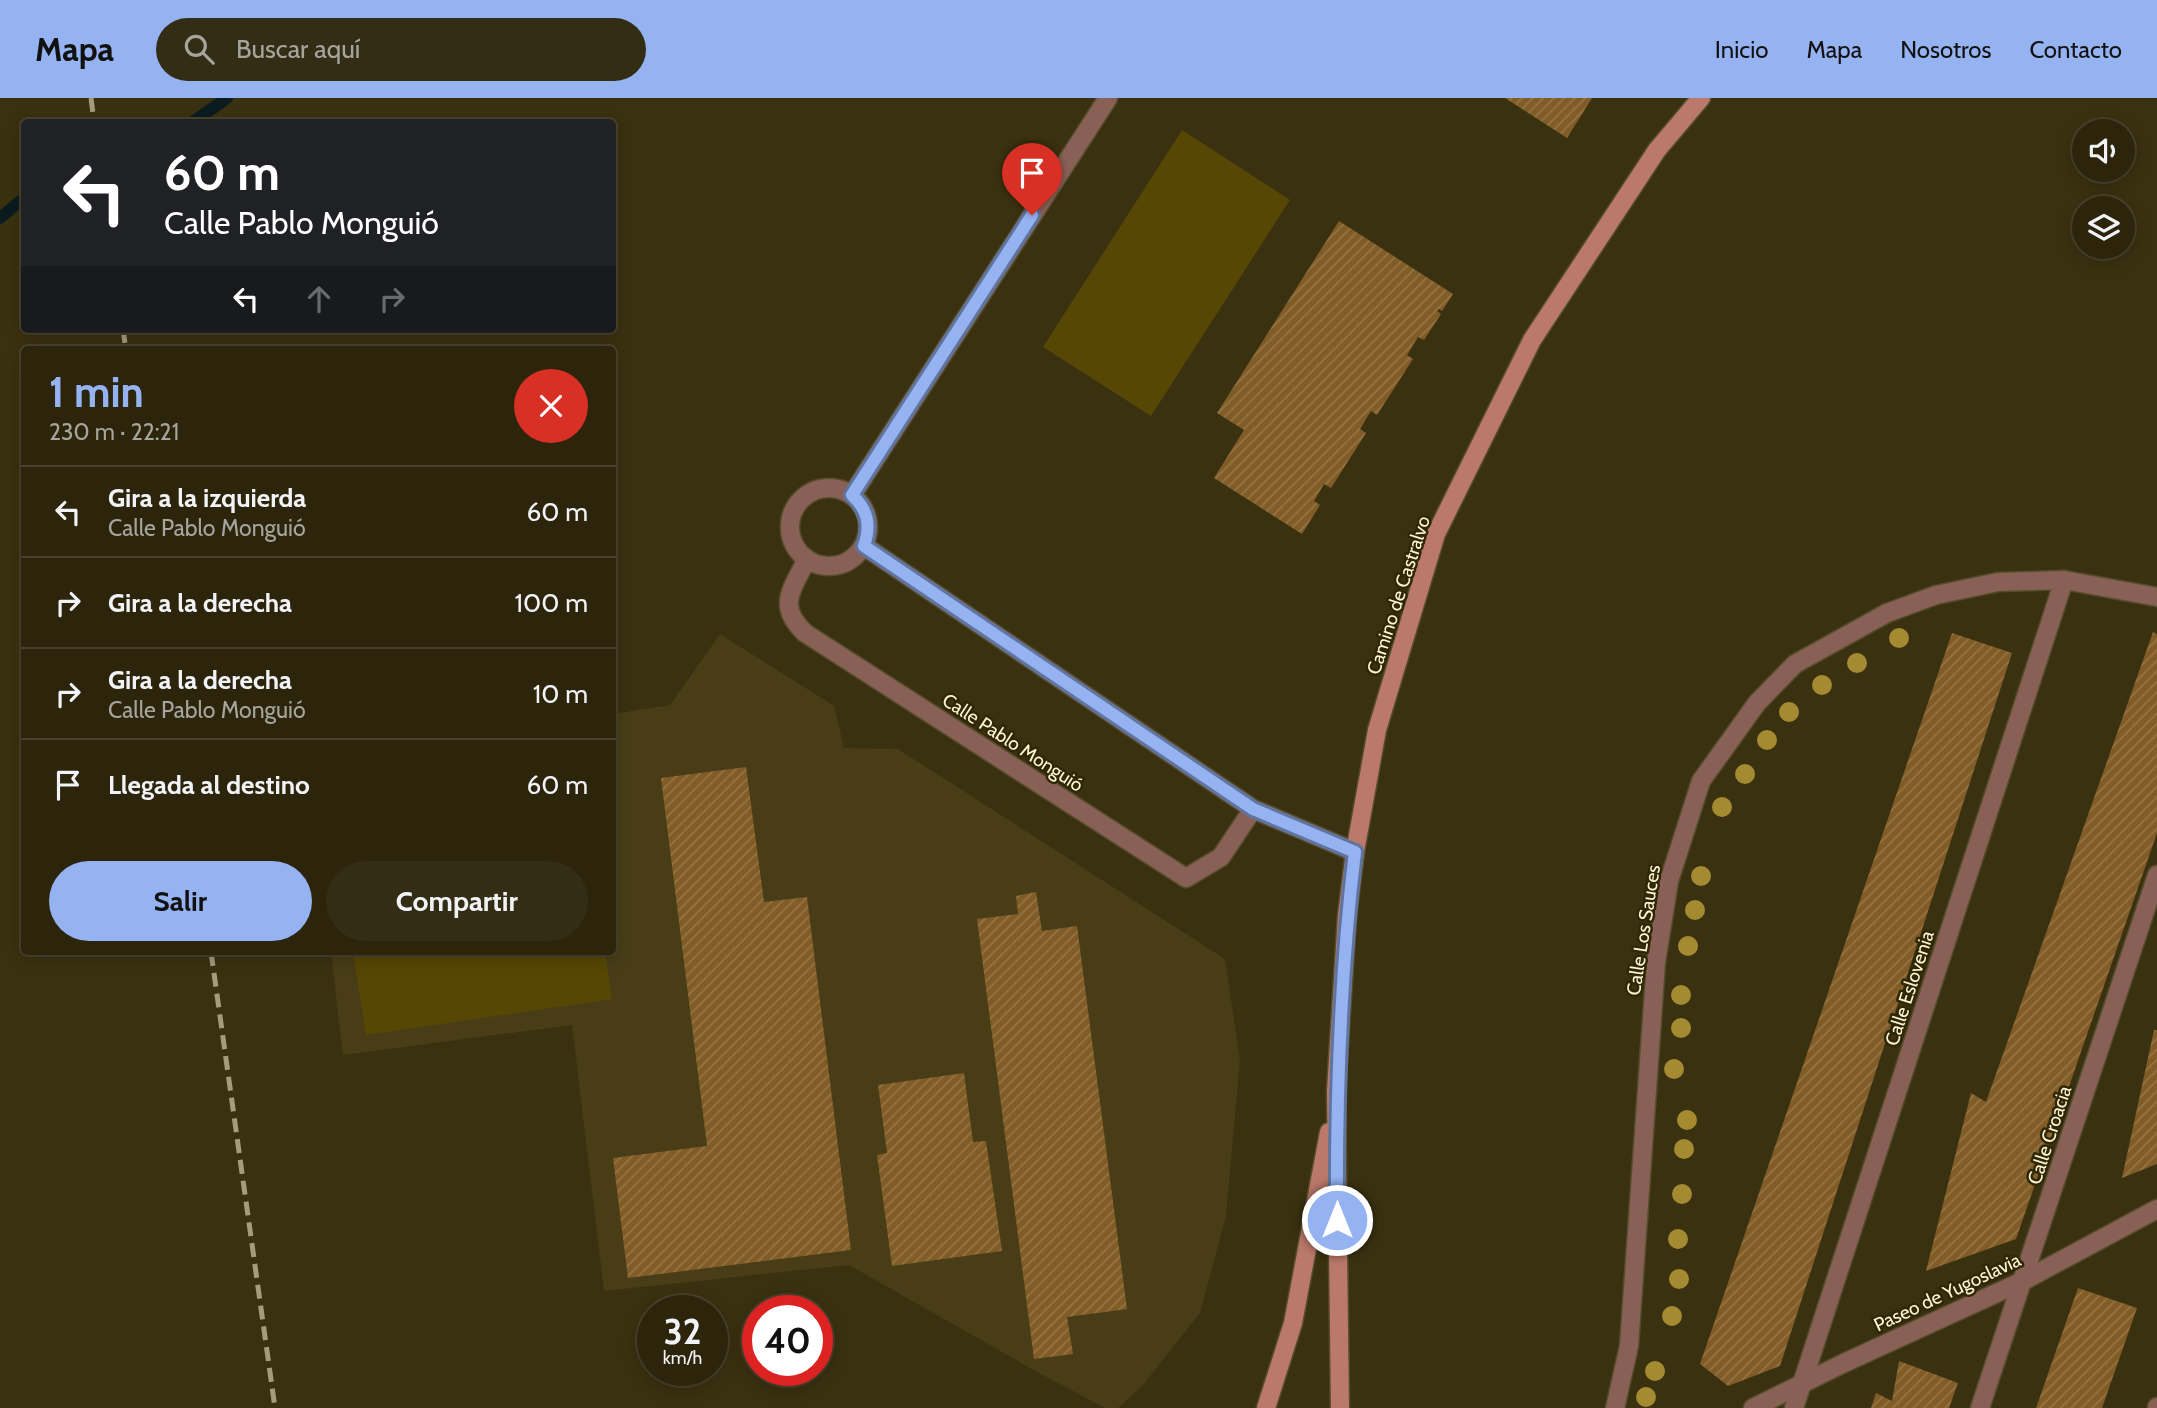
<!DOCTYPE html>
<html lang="es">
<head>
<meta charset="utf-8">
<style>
  :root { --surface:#2c250c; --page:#342d15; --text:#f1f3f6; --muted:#a6a59d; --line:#48422d; --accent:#95b2f1 }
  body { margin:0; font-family:Cabin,sans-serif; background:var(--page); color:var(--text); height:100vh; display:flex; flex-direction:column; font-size:26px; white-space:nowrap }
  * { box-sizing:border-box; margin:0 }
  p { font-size:23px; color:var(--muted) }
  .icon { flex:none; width:38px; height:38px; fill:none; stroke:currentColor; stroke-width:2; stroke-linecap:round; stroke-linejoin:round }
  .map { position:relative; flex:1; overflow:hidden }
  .details { position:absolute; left:21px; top:248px; width:595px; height:609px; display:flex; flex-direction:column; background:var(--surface); border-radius:7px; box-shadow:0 4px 18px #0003,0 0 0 2px var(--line) }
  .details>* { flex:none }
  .guide { position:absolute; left:21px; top:21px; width:595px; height:214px; border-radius:7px; box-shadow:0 4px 18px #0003,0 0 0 2px var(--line); background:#202124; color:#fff; overflow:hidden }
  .tools { position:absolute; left:2072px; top:21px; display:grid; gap:14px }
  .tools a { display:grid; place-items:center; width:63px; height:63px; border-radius:50%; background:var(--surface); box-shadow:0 4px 18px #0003,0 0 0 2px var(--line); font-size:35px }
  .speed { position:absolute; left:637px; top:1197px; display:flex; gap:14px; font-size:35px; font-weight:700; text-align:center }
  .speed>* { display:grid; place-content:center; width:91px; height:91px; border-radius:50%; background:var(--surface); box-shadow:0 4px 18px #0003,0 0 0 2px var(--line); line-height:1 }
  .speed small { font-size:18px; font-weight:400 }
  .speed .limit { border:10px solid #d22; background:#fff; color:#111 }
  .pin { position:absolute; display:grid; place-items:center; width:60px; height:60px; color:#fff; margin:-72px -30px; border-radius:50% 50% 50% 0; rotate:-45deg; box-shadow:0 0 7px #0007 }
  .pin .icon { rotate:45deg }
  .me { position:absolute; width:77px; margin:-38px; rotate:0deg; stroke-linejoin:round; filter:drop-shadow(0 0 5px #0008) }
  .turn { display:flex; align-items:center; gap:24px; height:147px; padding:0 28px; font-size:32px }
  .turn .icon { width:91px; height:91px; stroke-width:2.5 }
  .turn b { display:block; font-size:49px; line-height:60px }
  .lanes { display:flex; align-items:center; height:66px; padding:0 28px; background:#0003; justify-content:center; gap:35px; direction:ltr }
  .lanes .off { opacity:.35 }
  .round { display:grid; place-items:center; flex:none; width:74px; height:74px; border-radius:37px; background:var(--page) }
  .overview { display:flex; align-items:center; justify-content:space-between; height:119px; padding:0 28px }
  h1 { font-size:42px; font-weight:800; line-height:52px; color:var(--accent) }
  .button { display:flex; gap:14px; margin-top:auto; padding:14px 28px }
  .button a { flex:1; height:80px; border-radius:42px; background:var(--accent); color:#111; font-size:28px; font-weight:800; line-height:80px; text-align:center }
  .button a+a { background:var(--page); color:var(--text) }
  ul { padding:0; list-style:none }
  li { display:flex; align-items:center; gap:21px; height:91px; padding:0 28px; border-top:2px solid var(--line) }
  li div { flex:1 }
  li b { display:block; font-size:26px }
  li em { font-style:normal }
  header { display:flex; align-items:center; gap:42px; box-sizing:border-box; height:98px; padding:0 35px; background:var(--accent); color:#111 }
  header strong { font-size:33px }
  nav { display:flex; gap:38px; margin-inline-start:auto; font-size:24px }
  .search { width:490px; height:63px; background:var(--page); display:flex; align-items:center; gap:18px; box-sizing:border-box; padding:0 24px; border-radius:38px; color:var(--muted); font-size:26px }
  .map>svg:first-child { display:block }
</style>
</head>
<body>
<header>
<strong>Mapa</strong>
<div class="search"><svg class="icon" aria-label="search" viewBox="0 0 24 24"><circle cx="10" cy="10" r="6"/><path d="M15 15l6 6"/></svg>Buscar aquí</div>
<nav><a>Inicio</a><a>Mapa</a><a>Nosotros</a><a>Contacto</a></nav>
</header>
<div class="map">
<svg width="2157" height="1310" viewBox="0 0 2157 1310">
  <defs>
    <pattern id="building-hatch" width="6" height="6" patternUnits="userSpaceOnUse" patternTransform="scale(1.75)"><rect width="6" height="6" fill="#815c26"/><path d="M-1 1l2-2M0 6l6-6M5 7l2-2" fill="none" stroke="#947445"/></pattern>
  </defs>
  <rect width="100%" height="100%" fill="#3a3110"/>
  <!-- built -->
  <path fill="#483d17" d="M720 536 834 608 844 650 898 651 1225 861 1240 962 1226 1118 1200 1215 1143 1287 1118 1310H1105L1039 1275 849 1167 604 1193 572 927 343 957 331 854H612L613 616 670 607Z"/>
  <!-- green -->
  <g fill="#574705">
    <path d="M1182 32 1290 102 1151 318 1043 249Z"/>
    <path d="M353 854H605L612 901 366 937Z"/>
  </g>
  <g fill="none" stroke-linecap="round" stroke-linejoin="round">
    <!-- stream -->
    <g stroke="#0a1c20" stroke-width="12">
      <path d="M193 24 227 0"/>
      <path d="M0 120 24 100"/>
    </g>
  </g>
  <!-- building -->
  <g fill="url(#building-hatch)">
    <path d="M1505 0H1592L1567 40Z"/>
    <path d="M1339 123 1453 196 1442 213 1439 211 1437 213 1441 216 1424 242 1418 239 1407 257 1413 261 1377 317 1371 313 1360 331 1366 335 1331 390 1324 386 1314 403 1320 407 1302 436 1214 380 1244 332 1217 315Z"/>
    <path d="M2153 534 2157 536V735L2016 1141 1926 1173 1971 995 1986 1004Z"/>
    <path d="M1952 535 2012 555 1780 1268 1728 1288 1700 1266Z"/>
    <path d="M746 669 764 804 807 799 851 1152 628 1180 613 1060 707 1048 661 680Z"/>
    <path d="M1036 794 1042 833 1077 828 1127 1211 1067 1219 1073 1256 1034 1261 977 821 1018 816 1016 798Z"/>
    <path d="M2154 932H2157V1066L2122 1080Z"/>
    <path d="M964 975 973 1044 986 1043 1002 1153 892 1168 877 1057 887 1055 878 987Z"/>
    <path d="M2078 1190 2137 1210 2102 1310H2036Z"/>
    <path d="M1899 1263 1958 1285 1949 1310H1871L1876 1295 1892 1303Z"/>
  </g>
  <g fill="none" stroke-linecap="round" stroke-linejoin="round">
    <!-- street casing -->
    <g stroke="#554c2c" stroke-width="21">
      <g id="street">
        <circle cx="829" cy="429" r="39"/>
        <path d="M852 397 1108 0"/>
        <path d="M864 448 1253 711 1355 754"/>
        <path d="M807 461C792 492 776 507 805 535L1186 780 1221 759 1253 711"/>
        <path d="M1615 1310 1629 1248 1656 864 1669 783 1701 683 1757 605 1795 566 1887 515 1936 497 1998 484 2064 482 2157 499"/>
        <path d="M1753 1310 1844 1265 2023 1183 2157 1111"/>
        <path d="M1794 1310 2064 482"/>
        <path d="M1980 1310 2157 777"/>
        <path d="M2157 1310V1309"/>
      </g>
    </g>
    <!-- secondary casing -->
    <g stroke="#554c2c" stroke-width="21">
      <g id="secondary">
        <path d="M1266 1310 1293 1225 1329 1034"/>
        <path d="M1340 1310 1336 993 1347 817 1355 754 1377 632 1436 436 1532 242 1657 52 1701 0"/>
      </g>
    </g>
    <!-- street -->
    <use href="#street" stroke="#896056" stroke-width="18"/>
    <!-- secondary -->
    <use href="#secondary" stroke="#ba796a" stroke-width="18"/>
    <!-- rail -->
    <g stroke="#a59c7c" stroke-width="5" stroke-dasharray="14 7" stroke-linecap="butt">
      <path d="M91 0 94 24"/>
      <path d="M123 231 126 252"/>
      <path d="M211 854 275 1310"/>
    </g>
  </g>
  <!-- trees -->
  <g fill="#a48b31">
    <circle cx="1899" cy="540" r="10"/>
    <circle cx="1857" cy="565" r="10"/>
    <circle cx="1822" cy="587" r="10"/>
    <circle cx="1789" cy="614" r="10"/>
    <circle cx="1767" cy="642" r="10"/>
    <circle cx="1745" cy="676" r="10"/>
    <circle cx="1722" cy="709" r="10"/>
    <circle cx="1701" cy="778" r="10"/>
    <circle cx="1695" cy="812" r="10"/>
    <circle cx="1688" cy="848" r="10"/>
    <circle cx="1681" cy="897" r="10"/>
    <circle cx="1681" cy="930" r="10"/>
    <circle cx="1674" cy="971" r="10"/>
    <circle cx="1687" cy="1022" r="10"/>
    <circle cx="1684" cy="1051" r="10"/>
    <circle cx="1682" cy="1096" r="10"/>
    <circle cx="1678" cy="1141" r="10"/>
    <circle cx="1679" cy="1181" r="10"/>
    <circle cx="1672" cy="1218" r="10"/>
    <circle cx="1655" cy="1273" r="10"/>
    <circle cx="1646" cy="1299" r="10"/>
  </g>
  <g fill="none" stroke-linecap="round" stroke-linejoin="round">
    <!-- route casing -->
    <g stroke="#61749d" stroke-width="18">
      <path id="route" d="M1032 117 852 397C868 412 871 427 864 448L1253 711 1355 754C1340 877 1336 998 1337 1122"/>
    </g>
    <!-- route -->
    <use href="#route" stroke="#95b2f1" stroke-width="12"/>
  </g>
  <g text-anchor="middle" stroke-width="5" stroke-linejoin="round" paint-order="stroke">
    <!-- street labels -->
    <g font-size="19" fill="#fef5d5" stroke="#302705">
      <text transform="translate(1398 497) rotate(-72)" y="7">Camino de Castralvo</text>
      <text transform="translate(1013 644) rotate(33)" y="7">Calle Pablo Monguió</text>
      <text transform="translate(1643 832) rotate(-81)" y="7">Calle Los Sauces</text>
      <text transform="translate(1909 890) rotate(-72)" y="7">Calle Eslovenia</text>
      <text transform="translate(2049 1037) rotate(-72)" y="7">Calle Croacia</text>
      <text transform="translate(1947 1194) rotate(-25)" y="7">Paseo de Yugoslavia</text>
    </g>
  </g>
</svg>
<div class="tools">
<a><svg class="icon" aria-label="sound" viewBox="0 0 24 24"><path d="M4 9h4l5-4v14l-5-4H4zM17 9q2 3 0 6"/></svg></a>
<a><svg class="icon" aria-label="layers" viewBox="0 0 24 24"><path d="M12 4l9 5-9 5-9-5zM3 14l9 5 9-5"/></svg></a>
</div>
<div class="speed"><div>32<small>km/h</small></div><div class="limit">40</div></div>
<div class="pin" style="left:1032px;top:117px;background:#d93025"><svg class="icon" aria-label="arrive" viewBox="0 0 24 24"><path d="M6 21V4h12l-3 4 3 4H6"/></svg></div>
<svg class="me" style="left:1337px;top:1122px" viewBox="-20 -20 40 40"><circle r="17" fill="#95b2f1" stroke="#fff" stroke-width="3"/><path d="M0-11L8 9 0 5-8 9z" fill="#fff"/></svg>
<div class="guide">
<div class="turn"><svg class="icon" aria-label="left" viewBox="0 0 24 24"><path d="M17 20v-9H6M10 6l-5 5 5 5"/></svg><div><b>60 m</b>Calle Pablo Monguió</div></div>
<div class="lanes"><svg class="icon" aria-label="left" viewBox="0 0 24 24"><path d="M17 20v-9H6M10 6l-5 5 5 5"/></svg><svg class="icon off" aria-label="ahead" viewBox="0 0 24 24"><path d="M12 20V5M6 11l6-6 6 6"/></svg><svg class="icon off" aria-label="right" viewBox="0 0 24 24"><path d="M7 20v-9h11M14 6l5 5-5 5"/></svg></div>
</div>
<section class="details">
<div class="overview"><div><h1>1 min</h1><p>230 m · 22:21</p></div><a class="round" style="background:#d93025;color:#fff"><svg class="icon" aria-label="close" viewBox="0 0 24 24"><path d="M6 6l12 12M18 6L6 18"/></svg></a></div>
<ul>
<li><svg class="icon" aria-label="left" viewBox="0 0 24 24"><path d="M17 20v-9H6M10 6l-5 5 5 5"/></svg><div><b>Gira a la izquierda</b><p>Calle Pablo Monguió</p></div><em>60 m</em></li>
<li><svg class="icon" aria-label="right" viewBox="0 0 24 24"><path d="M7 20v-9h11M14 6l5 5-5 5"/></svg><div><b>Gira a la derecha</b></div><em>100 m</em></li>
<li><svg class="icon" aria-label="right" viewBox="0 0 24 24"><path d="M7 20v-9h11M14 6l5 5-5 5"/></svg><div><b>Gira a la derecha</b><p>Calle Pablo Monguió</p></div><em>10 m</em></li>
<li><svg class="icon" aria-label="arrive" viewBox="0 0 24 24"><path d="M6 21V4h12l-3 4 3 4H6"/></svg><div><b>Llegada al destino</b></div><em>60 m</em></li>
</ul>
<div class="button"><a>Salir</a><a>Compartir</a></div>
</section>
</div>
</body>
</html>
